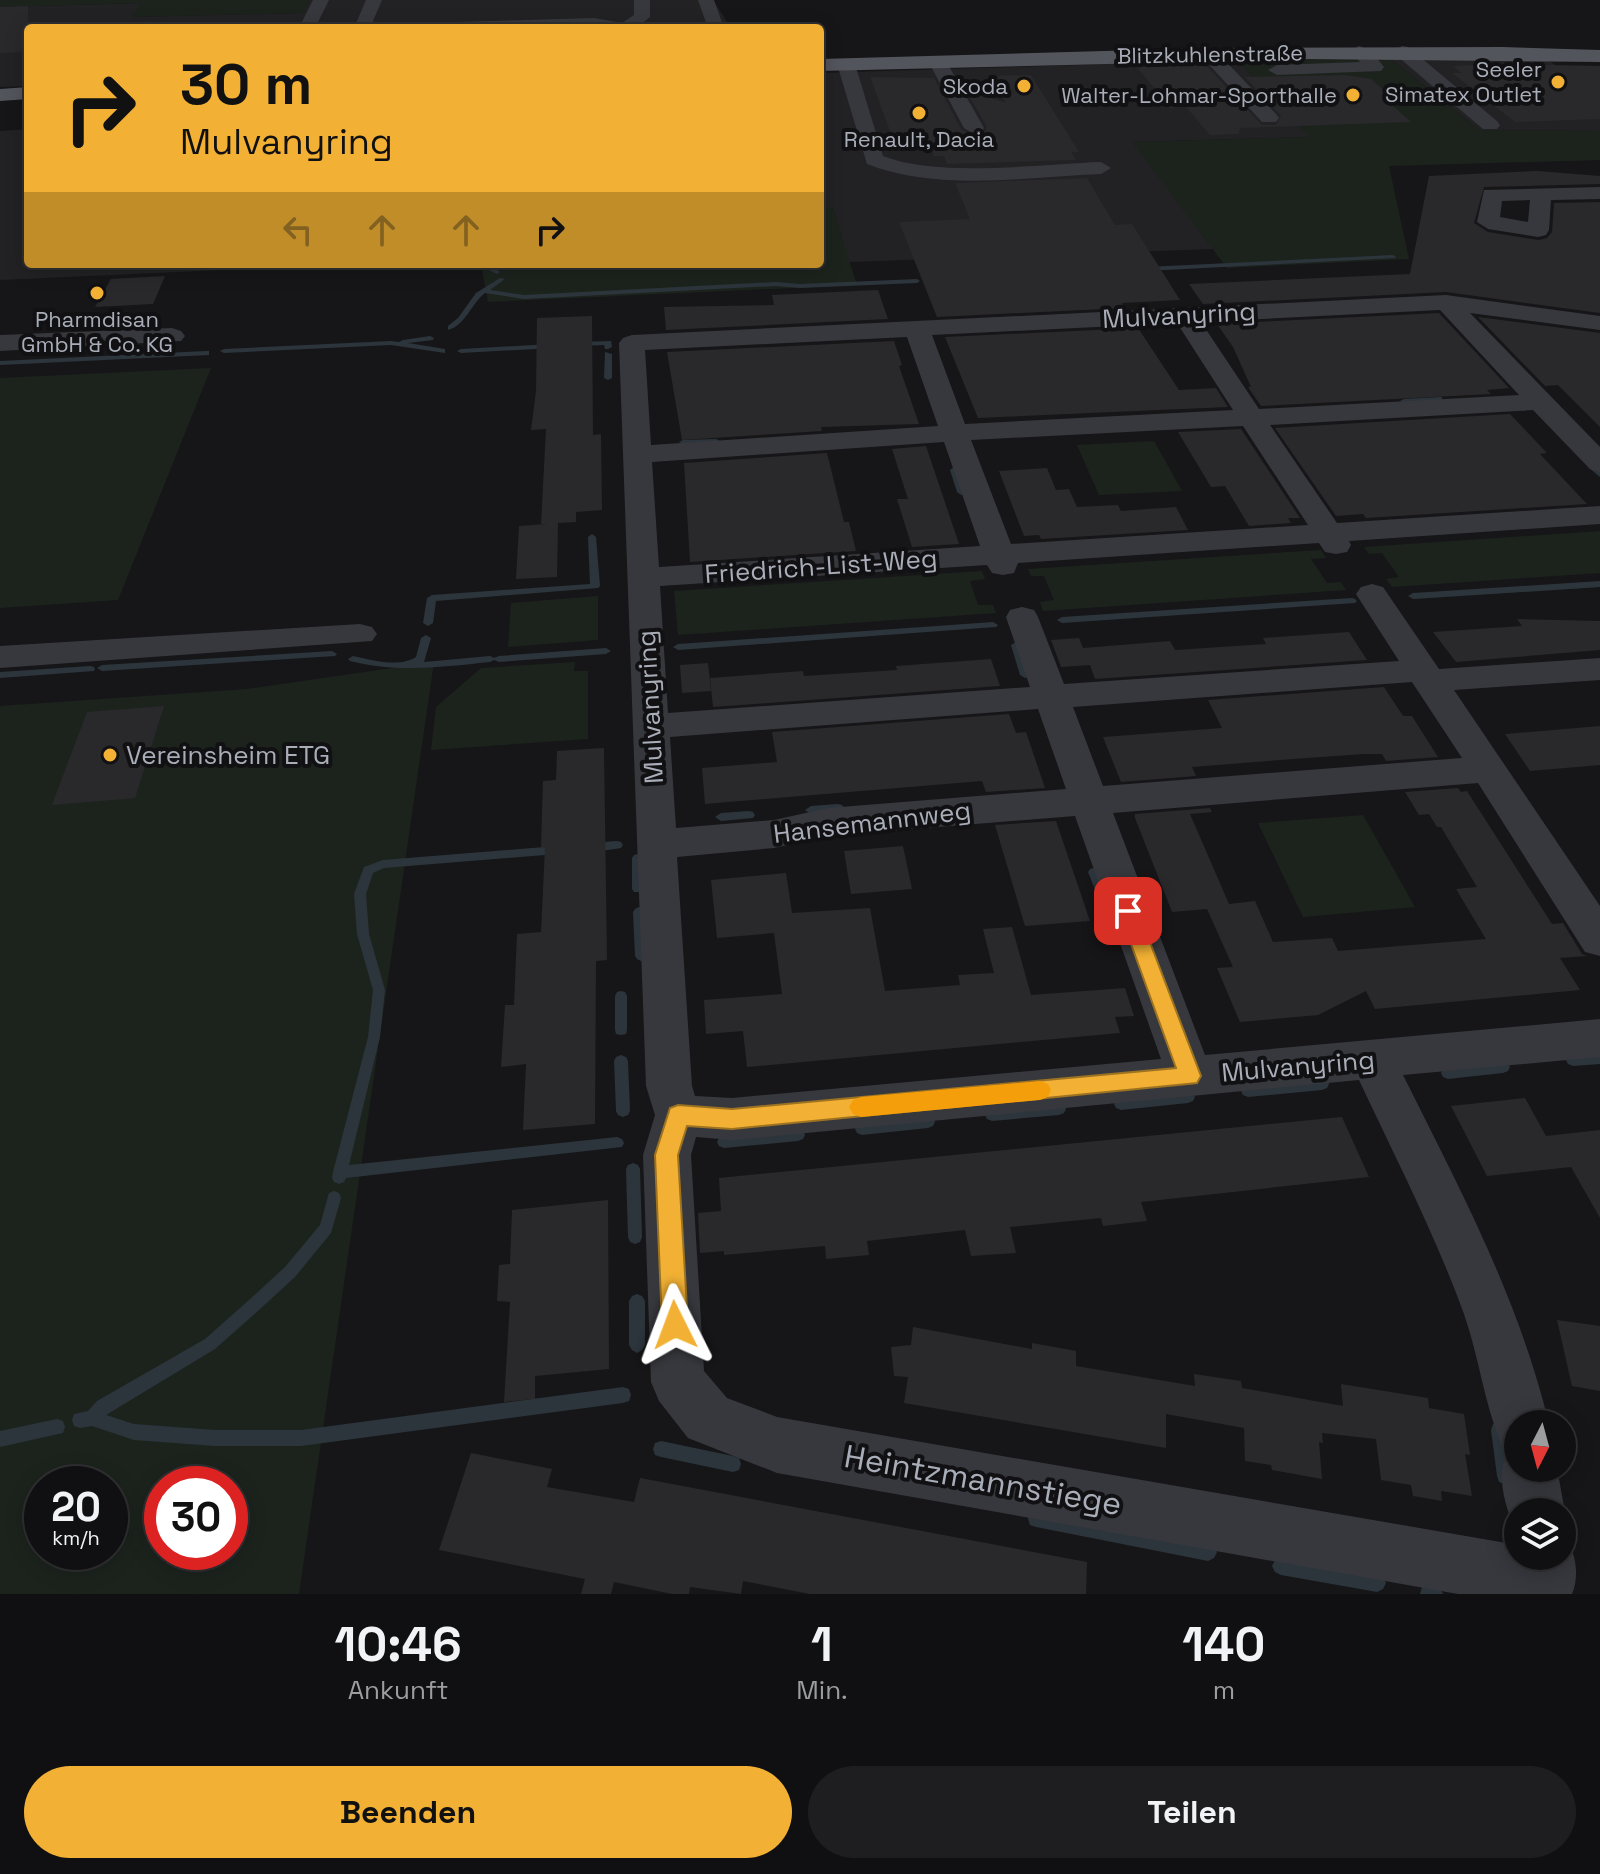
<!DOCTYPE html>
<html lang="de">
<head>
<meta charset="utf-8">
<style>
  :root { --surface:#101012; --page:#1e1e20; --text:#f1f3f6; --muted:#9c9d9f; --line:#303032; --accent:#f2b134 }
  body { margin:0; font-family:"Space Grotesk",sans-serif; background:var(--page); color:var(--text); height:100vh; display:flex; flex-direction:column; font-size:30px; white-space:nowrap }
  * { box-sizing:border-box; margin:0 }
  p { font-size:26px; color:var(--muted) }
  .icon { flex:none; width:44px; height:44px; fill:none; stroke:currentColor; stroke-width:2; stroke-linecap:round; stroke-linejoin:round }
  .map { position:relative; height:1594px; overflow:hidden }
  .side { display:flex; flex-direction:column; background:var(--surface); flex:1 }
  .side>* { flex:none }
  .guide { position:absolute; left:24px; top:24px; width:800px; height:244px; border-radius:8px; box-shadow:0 4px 20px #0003,0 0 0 2px var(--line); background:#f2b134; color:#111; overflow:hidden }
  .needle { width:52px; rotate:186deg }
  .controls { position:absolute; left:1504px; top:1410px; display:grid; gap:16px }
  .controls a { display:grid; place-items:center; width:72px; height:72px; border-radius:50%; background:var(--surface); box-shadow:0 4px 20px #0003,0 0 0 2px var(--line); font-size:40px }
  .speed { position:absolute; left:24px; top:1466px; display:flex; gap:16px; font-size:40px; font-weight:700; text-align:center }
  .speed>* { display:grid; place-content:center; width:104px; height:104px; border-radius:50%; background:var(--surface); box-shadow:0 4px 20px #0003,0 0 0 2px var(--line); line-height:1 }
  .speed small { font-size:20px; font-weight:400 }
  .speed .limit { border:12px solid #d22; background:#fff; color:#111 }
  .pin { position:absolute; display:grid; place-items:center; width:68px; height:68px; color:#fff; margin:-34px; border-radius:16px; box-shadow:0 4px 12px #0006 }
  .me { position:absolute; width:88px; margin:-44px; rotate:357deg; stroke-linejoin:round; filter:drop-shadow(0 0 6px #0008) }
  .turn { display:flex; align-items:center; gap:28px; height:168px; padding:0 24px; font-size:36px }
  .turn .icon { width:104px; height:104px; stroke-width:2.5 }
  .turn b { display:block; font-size:56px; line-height:68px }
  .lanes { display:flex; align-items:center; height:76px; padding:0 24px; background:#0003; justify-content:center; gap:40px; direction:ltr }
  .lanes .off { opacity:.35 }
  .eta { display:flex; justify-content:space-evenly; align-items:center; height:136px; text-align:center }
  .eta b { font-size:48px; font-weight:700; line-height:56px }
  .button { display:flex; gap:16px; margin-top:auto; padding:16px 24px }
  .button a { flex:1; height:92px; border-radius:48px; background:var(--accent); color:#111; font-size:32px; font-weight:700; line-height:92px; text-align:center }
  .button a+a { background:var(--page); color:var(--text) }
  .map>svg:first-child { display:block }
</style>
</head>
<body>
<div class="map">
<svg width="1600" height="1594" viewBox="0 0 1600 1594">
  <rect width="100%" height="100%" fill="#161618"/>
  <!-- built -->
  <g fill="#222225">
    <path d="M310 0H713L731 28H28V86L0 87V4H3L1 7 141 3 133 17 303 13Z"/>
    <path d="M1390 58 1548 60 1600 96V131L1479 130Z"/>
    <path d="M1237 60 1310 137 1133 142 1213 249 849 262 832 207H820V73Z"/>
    <path d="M28 129V264H290L289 267 0 280V131Z"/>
  </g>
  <!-- green -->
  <g fill="#1c231d" fill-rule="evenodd">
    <path d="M0 0H310L304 13 131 17 141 3 0 7Z"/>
    <path d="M1390 58 1479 130 1600 131V160L1389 166 1409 259 1227 268 1132 142 1309 137 1237 60Z"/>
    <path d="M820 207H832L857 285 488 302 481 264H820Z"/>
    <path d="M211 368 118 600 0 608V378Z"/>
    <path d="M1154 441 1182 491 1099 495 1077 445Z"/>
    <path d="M1600 531V573L1392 587 1386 579 1399 577 1382 553 1369 554 1364 547Z"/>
    <path d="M1321 550 1326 558 1311 559 1327 583 1341 582 1346 590 1043 611 1040 602 1054 600 1044 576H1031L1028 569Z"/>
    <path d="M982 571 985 579 970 581 978 605H993L996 613 678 635 674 591Z"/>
    <path d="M1600 582V587L1415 599 1412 595Z"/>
    <path d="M598 596V640L508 647 511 603Z"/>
    <path d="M434 662 299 1594H0V706L247 689ZM42 1484H110V1552H42ZM162 1484H230V1552H162Z"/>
    <path d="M575 662 574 671H588V739L431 750 436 707 481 668Z"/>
    <path d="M1363 815 1415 907 1303 917 1258 823Z"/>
  </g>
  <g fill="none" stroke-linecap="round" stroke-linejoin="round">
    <!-- stream -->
    <g fill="#2c353c" fill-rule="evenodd">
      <path d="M1393 255 1396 257 1395 258 1146 271 1143 269 1146 267Z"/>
      <path d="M486 264H492V267L500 272 497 274 487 269Z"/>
      <path d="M500 278 505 279 490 290 524 295 776 282 800 284 917 279 920 281 917 283 800 288 776 286 524 299 485 293C471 304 465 326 448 330V326L458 318 476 293Z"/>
      <path d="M430 336 434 338 433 340 408 343 445 349V353L391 345 224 353 220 351 224 349 391 341 399 342 403 340Z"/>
      <path d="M611 341 612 347 608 349H605L604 345 580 346 576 344 580 342Z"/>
      <path d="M551 344 555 346 554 348 461 353 457 351 461 349Z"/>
      <path d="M206 351H209V355L0 365V361Z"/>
      <path d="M605 352 612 354V378L608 380 604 378Z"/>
      <path d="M1439 397H1442V401L1404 403 1400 401 1404 399Z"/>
      <path d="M716 439 720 441 719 443 683 444 679 442 683 440Z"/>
      <path d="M1588 463H1594L1600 469V477L1588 467Z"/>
      <path d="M954 467 958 470 965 492 964 494 961 495 957 492 950 470Z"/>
      <path d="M592 534 596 537 600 586 598 588 436 601 433 623 428 626 423 623 427 598 432 595 590 584 588 537Z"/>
      <path d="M1600 581V587L1413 599 1408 596 1413 593Z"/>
      <path d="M1352 598 1355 599 1357 601 1355 603 1062 623 1057 620 1062 617Z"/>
      <path d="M993 622 998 625 996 627 678 650 673 647 678 644Z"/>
      <path d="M426 635 431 638 424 662 490 656 494 658 499 656 606 648 611 651 606 654 499 662 494 660 490 662C442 667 397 673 350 661L348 659 353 656C372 660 399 668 416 657L421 638Z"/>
      <path d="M1016 642 1021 645 1030 675 1029 677 1025 678 1020 675 1011 645Z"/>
      <path d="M332 651 337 654 335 656 102 671 97 668 102 665Z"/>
      <path d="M90 666 94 667 95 669 94 671 0 678V672Z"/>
      <path d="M838 804 842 805 844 808 842 811 811 814 805 810 811 806Z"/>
      <path d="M749 811 753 812 755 815 753 818 721 821 715 817 721 813Z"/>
      <path d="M617 841 621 842 623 845 621 848C612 850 599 851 590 849L588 846 590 843Z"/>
      <path d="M557 846 561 847 563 850 561 853 557 854 384 868 373 873 366 894 369 934 385 990 380 1037 349 1165 617 1137 622 1139 624 1143 622 1147 346 1178 344 1182 339 1184 334 1182 332 1178 333 1172 368 1037 373 990 357 934 354 894 364 867 383 860Z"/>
      <path d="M638 854 642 855 644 858V889L642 892H634L632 889V858L634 855Z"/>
      <path d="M1094 868 1098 869 1100 872 1112 902 1110 905H1102L1100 902 1088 872 1090 869Z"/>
      <path d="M639 907 643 909 645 912 647 956 645 959 641 961 637 959 635 956 633 912 635 909Z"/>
      <path d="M621 991 625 992 627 996V1030L626 1034 621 1035 616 1034 615 1030V996L617 992Z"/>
      <path d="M1600 1052V1064L1573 1066 1568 1064 1566 1060 1568 1056Z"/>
      <path d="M621 1055 626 1057 628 1061 630 1111 628 1115 623 1117 618 1115 616 1111 614 1061 616 1057Z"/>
      <path d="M1503 1061 1508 1063 1510 1067 1508 1071 1503 1073 1448 1079 1443 1077 1441 1073 1443 1069 1448 1067Z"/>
      <path d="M1322 1078 1327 1080 1329 1084 1327 1088 1322 1090 1248 1097 1243 1095 1241 1091 1243 1087 1248 1085Z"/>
      <path d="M1188 1091 1193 1093 1195 1097 1193 1101 1188 1103 1121 1110 1116 1108 1114 1104 1116 1100 1121 1098Z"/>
      <path d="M1059 1103 1064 1105 1066 1109 1064 1113 1059 1115 992 1121 987 1119 985 1115 987 1111 992 1109Z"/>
      <path d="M928 1116 933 1118 935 1122 933 1126 928 1128 862 1135 857 1133 855 1129 857 1125 862 1123Z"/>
      <path d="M798 1129 803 1131 805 1135 803 1139 798 1141 724 1148 719 1146 717 1142 719 1138 724 1136Z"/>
      <path d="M633 1163 638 1165 640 1169 642 1237 640 1242 635 1244 630 1242 628 1237 626 1169 628 1165Z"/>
      <path d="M334 1191 339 1193 341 1198 331 1233 295 1277 259 1310 215 1349 106 1415 134 1424 215 1430H301L623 1387 629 1389 631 1395 629 1401 623 1403 301 1446H215L134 1440 92 1426 80 1428 74 1426 72 1420 74 1414 88 1411 97 1401 205 1339 249 1300 285 1267 320 1225 329 1193Z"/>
      <path d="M637 1294 642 1296 645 1301V1345L642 1350 637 1353 632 1350 629 1345V1301L632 1296Z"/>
      <path d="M57 1419 63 1421 65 1427 63 1433 0 1447V1431Z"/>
      <path d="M1499 1422 1505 1424 1507 1430 1513 1476 1511 1482 1505 1484 1499 1482 1497 1476 1491 1430 1493 1424Z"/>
      <path d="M661 1441 733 1456 739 1458 741 1464 739 1470 733 1472 661 1457 655 1455 653 1449 655 1443Z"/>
      <path d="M1036 1511 1208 1543 1214 1546 1217 1552 1214 1558 1208 1561 1036 1527 1030 1525 1028 1519 1030 1513Z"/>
      <path d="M1281 1557 1377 1574 1383 1577 1386 1583 1383 1589 1377 1592 1281 1575 1275 1572 1272 1566 1275 1560Z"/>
      <path d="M1428 1584 1440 1588 1443 1594H1420L1422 1587Z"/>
    </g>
  </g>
  <!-- building -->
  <g fill="#29292c">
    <path d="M28 6V52L0 53V7Z"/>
    <path d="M1500 64 1600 66V119L1515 122 1452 73H1462L1453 66Z"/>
    <path d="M1206 65 1262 125H1276L1281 116 1245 77 1345 75 1371 79 1396 101 1391 104 1411 122 1240 128 1239 134 1210 135 1186 107 1170 108 1137 67Z"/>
    <path d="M1031 75 1079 152H1071L1076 160 947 164 944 156H934L928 141 894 142 870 77 934 78 961 129 975 137 983 134 987 127 965 89 1006 103 990 76Z"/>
    <path d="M1537 171 1600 176V184L1484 187 1474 223 1488 232 1539 240 1547 238 1552 232 1554 203 1600 202V313L1446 292 1203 304 1189 284 1410 274 1429 176Z"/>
    <path d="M1087 178 1115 225 1132 224 1180 300 1122 303 1125 308 937 317 899 222 970 219 955 183Z"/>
    <path d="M165 276 153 304 95 307 111 279Z"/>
    <path d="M878 290 888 319 666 330 664 307 774 305 772 295Z"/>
    <path d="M1439 313 1509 388 1487 390 1491 394 1261 406 1248 387H1251L1233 347 1217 324Z"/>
    <path d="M592 316 593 435 601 434 602 510 576 512V522L558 523 557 577 516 579 519 526 547 524H541L546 429 531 430 536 391 537 318Z"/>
    <path d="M1478 317 1600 333V427L1558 385 1545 386Z"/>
    <path d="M1138 328 1179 390 1216 388 1228 407 978 418 945 337Z"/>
    <path d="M894 341 902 365 899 366 919 424 821 427 822 431 682 440 667 352Z"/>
    <path d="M1510 414 1547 453 1540 454 1587 504 1366 518 1363 514 1336 516 1275 428Z"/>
    <path d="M1241 429 1300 518H1288L1291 523 1249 526 1225 486 1211 487 1178 432Z"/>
    <path d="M926 446 959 544 912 547 897 499H908L892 449Z"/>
    <path d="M827 453 844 522H849L856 551 690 562 684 463Z"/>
    <path d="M1047 468 1056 490 1069 489 1077 507 1118 505 1121 511 1176 507 1188 530 1041 539 1039 535 1024 536 999 471Z"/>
    <path d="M1517 619 1600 621V650L1456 662 1433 632 1522 626Z"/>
    <path d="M1349 632 1367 660 1095 679 1090 665 1061 667 1051 640 1079 638 1083 648 1170 641 1175 650 1266 644 1263 638Z"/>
    <path d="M991 659 1000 686 713 707 710 678 803 671 804 676 850 673 897 670 896 666Z"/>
    <path d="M708 663 711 691 682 693 680 665Z"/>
    <path d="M1384 687 1403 716H1412L1438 757 1386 761 1382 754H1364L1293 759 1192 767 1196 776 1121 782 1103 737 1222 728 1208 700Z"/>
    <path d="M164 706 135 798 52 805 87 712Z"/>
    <path d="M1009 714 1016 733 1026 732 1045 788 986 792 982 781 705 804 702 768 777 762 772 732Z"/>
    <path d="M1600 726V765L1530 771 1505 734Z"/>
    <path d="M604 748 607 960 596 961 595 1124 523 1130 526 1064 501 1067 505 1005H514L517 934 541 932 545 847H541L543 781 556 780 557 751Z"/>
    <path d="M1458 788 1461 792 1467 791 1552 924 1563 923 1582 954 1587 956 1560 958 1580 990 1375 1009 1366 991 1318 1015 1240 1022 1217 968 1233 967 1207 909 1172 912 1135 818V814L1210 808 1212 812 1190 814 1229 904 1255 901 1273 942 1332 938 1338 951 1486 939 1456 889 1477 887 1441 827H1437L1429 814 1419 815 1405 792Z"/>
    <path d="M1056 821 1090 921 1025 926 995 825Z"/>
    <path d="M903 846 912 889 851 894 844 851Z"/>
    <path d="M786 873 792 913 870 908 885 991 960 985 958 975 994 973 983 929 1012 927 1031 995 1125 988 1134 1016 1115 1017 1120 1033 747 1067 743 1031 706 1034 704 1000 782 994 774 933 717 938 711 880Z"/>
    <path d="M1525 1098 1546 1136 1600 1130V1218L1571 1167 1487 1176 1451 1106Z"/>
    <path d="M1342 1117 1369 1177 1141 1202 1147 1221 1103 1226 1101 1218 1010 1227 1016 1253 971 1256 965 1230 867 1241 869 1255 826 1259 825 1246 724 1255V1251L700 1253 698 1213 721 1211 719 1178Z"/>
    <path d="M608 1200 609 1369 535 1376V1399L504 1402 510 1302 497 1301 499 1265 510 1264 512 1210Z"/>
    <path d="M1557 1320 1600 1326V1391L1572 1386Z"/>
    <path d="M913 1327 1032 1349V1343L1076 1351V1366L1195 1386 1194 1374 1241 1381 1242 1388 1343 1406 1341 1384 1428 1398 1429 1408 1464 1414 1470 1455 1465 1454 1472 1496 1441 1491 1442 1501 1413 1496 1411 1485 1381 1480 1376 1439 1322 1433 1323 1443 1319 1442 1322 1479 1272 1470 1271 1465 1245 1461 1244 1428 1166 1414V1448L904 1403 908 1377 894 1376 891 1347 911 1345Z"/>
    <path d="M471 1453 552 1469 547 1487 634 1502 640 1478 1087 1562 1086 1594H810L743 1581 741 1594 690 1587 689 1594H672L614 1582 611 1594H581L585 1579 439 1550Z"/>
  </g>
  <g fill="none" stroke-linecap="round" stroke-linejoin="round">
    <!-- minor -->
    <g fill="#37383d" fill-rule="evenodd">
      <path d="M313 0H329L315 28H299Z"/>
      <path d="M366 0H382L370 28H354Z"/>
      <path d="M634 0H650V17L636 28H413L421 23 594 18 622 23 634 15Z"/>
      <path d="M698 0H714L724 28H708Z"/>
      <path d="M1359 46C1369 48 1378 59 1384 67L1381 71 1277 75 1268 70 1277 65 1360 62 1350 51Z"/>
      <path d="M1402 46 1408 47 1497 121 1500 125 1497 129H1483L1396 55 1393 51Z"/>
      <path d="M1208 48 1214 49 1276 114 1279 118 1276 122H1262L1202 57 1199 53Z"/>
      <path d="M937 56 946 61 984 128 981 132 974 134 964 128 928 61Z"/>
      <path d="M846 59 855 64 883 156C940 178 1039 164 1101 162L1111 168 1101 174C1026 177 939 192 867 164L837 64Z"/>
      <path d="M1600 187V199L1551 200 1549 230 1546 235 1538 237 1488 229 1477 222 1484 190ZM1530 200 1528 222 1500 217 1502 201Z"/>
      <path d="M1446 295 1600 316V330L1470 313 1600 447V472L1590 469 1533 410 1270 425 1337 523 1600 506V524L1349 541 1351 545 1347 552 1336 554 1325 552 1319 543 1018 563 1014 573 1003 575 992 573 987 565 660 586 668 713 1030 687 1006 617 1010 610 1022 607 1034 610 1038 617 1064 684 1399 661 1356 594 1361 587 1372 584 1383 587 1439 669 1600 658V680L1454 690 1600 906V956L1585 952 1478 783 1113 813 1205 1055 1600 1019V1057L1403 1075C1460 1189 1519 1299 1549 1424H1518V1468H1557L1565 1512 1562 1519V1512H1518V1533L1516 1532C1505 1506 1494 1473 1510 1447L1501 1444C1484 1402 1479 1357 1464 1314 1435 1234 1395 1157 1359 1080L732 1140 696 1137 691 1155 704 1371 727 1398 777 1417 1518 1545V1556H1562V1534C1576 1549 1580 1575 1572 1594H1458L777 1473 688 1438 659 1401 651 1382 643 1155 655 1115 646 1086 619 343 623 338 632 335ZM1440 310 1519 395 1259 409 1201 322ZM1177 323 1233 410 965 424 932 335ZM907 337 938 426 651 445 645 350ZM1243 426 1308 525 1011 544 971 440ZM944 442 980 546 659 567 652 462ZM1412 682 1462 758 1103 786 1073 707ZM1038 709 1066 789 828 808 774 820 676 828 670 737ZM1075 816 1161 1059 732 1098 695 1096 692 1086 677 857 774 848 828 836Z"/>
      <path d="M172 328 181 331 185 336 181 341 0 351V335Z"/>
      <path d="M360 624 372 627 377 634 372 641 0 668V646Z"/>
    </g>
    <!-- major -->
    <g fill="#53555c" fill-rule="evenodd">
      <path d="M1502 47 1600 50V62L1308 59 820 71V59L1210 48Z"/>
      <path d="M28 87V99L0 101V89Z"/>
    </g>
  </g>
  <!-- route -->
  <path fill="#f2b134" stroke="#9d7322" stroke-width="2" d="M1128 903 1135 905 1138 911 1201 1076 1197 1083 732 1129 687 1126 678 1155 688 1325 684 1334 675 1338 666 1334 662 1325 655 1155 670 1108 678 1105 732 1109 1176 1068 1119 911 1121 905Z"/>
  <!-- slow -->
  <path fill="#f59e0b" d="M1040 1081 1048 1084 1051 1090 1048 1097 1040 1100 861 1117 853 1114 849 1107 853 1100 861 1097Z"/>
  <!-- markers -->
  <g fill="#f2b134" stroke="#111113" stroke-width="3">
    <circle cx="1558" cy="82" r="8"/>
    <circle cx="1024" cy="86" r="8"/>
    <circle cx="1353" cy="95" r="8"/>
    <circle cx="919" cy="113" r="8"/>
    <circle cx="97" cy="293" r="8"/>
    <circle cx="110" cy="755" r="8"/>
  </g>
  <g text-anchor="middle" stroke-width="8" stroke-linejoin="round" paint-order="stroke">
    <!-- far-street labels -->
    <g font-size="22" fill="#a8adb8" stroke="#111113">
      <text transform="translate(1210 54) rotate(-1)" y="8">Blitzkuhlenstraße</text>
    </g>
    <!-- far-poi labels -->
    <g font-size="22" fill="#a8adb8" stroke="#111113" text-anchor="end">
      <text x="1542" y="77">Seeler<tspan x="1542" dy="25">Simatex Outlet</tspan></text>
      <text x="1008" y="94">Skoda</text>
      <text x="1337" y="103">Walter-Lohmar-Sporthalle</text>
      <text x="919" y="147" text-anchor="middle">Renault, Dacia</text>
      <text x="97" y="327" text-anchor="middle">Pharmdisan<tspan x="97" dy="25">GmbH &amp; Co. KG</tspan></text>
    </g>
    <!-- street labels -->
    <g font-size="26" fill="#a8adb8" stroke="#111113">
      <text transform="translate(1179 315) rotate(-3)" y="9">Mulvanyring</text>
      <text transform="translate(821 566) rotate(-4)" y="9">Friedrich-List-Weg</text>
      <text transform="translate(650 707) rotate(-93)" y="9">Mulvanyring</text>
      <text transform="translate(872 822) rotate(-7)" y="9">Hansemannweg</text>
      <text transform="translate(1298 1066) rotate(-5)" y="9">Mulvanyring</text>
    </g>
    <!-- poi labels -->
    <g font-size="26" fill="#a8adb8" stroke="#111113" text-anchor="start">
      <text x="126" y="764">Vereinsheim ETG</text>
    </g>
    <!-- near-street labels -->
    <g font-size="32" fill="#a8adb8" stroke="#111113">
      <text transform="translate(983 1480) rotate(10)" y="11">Heintzmannstiege</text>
    </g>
  </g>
</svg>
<div class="controls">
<a><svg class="needle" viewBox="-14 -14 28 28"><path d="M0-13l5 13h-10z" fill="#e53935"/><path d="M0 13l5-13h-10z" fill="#9c9d9f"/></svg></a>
<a><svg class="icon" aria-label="layers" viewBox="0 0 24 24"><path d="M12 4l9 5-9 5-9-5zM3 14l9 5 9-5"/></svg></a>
</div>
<div class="speed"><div>20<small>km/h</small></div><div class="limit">30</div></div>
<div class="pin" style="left:1128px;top:911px;background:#d93025"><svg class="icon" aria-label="arrive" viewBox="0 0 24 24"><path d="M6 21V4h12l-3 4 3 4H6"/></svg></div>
<svg class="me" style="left:675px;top:1325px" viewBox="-20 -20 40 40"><path d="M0-17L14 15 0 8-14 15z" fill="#f2b134" stroke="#fff" stroke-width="4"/></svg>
<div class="guide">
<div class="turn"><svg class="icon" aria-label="right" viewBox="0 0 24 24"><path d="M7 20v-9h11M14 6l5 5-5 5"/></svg><div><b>30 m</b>Mulvanyring</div></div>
<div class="lanes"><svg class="icon off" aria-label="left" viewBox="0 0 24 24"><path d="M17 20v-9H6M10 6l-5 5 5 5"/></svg><svg class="icon off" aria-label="ahead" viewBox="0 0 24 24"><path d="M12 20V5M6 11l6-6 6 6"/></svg><svg class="icon off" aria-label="ahead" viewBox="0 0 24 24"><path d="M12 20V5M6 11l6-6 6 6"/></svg><svg class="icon" aria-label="right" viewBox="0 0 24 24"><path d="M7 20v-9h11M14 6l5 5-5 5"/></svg></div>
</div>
</div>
<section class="side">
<div class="eta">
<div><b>10:46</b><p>Ankunft</p></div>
<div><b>1</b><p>Min.</p></div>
<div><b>140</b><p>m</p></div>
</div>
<div class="button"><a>Beenden</a><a>Teilen</a></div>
</section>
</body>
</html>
